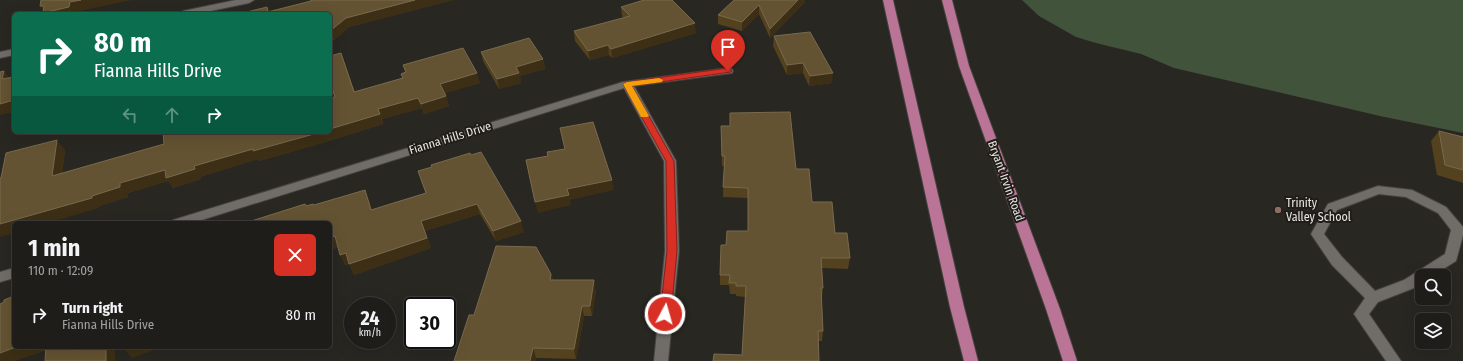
<!DOCTYPE html>
<html lang="en">
<head>
<meta charset="utf-8">
<style>
  :root { --surface:#1f1d1a; --page:#272623; --text:#f1f3f6; --muted:#a1a2a2; --line:#3c3b39 }
  body { margin:0; font-family:"Fira Sans Condensed",sans-serif; background:var(--page); color:var(--text); height:100vh; display:flex; flex-direction:column; font-size:15px; white-space:nowrap }
  * { box-sizing:border-box; margin:0 }
  p { font-size:13px; color:var(--muted) }
  .icon { flex:none; width:22px; height:22px; fill:none; stroke:currentColor; stroke-width:2; stroke-linecap:round; stroke-linejoin:round }
  .map { position:relative; flex:1; overflow:hidden }
  .drawer { position:absolute; left:12px; top:221px; width:320px; height:128px; display:flex; flex-direction:column; background:var(--surface); border-radius:6px; box-shadow:0 4px 16px #0002,0 0 0 1px var(--line) }
  .drawer>* { flex:none }
  .banner { position:absolute; left:12px; top:12px; width:320px; height:122px; border-radius:6px; box-shadow:0 4px 16px #0002,0 0 0 1px var(--line); background:#0b6e4f; color:#fff; overflow:hidden }
  .fabs { position:absolute; left:1415px; top:269px; display:grid; gap:8px }
  .fabs a { display:grid; place-items:center; width:36px; height:36px; border-radius:6px; background:var(--surface); box-shadow:0 4px 16px #0002,0 0 0 1px var(--line); font-size:20px }
  .speed { position:absolute; left:344px; top:297px; display:flex; gap:8px; font-size:20px; font-weight:700; text-align:center }
  .speed>* { display:grid; place-content:center; width:52px; height:52px; border-radius:50%; background:var(--surface); box-shadow:0 4px 16px #0002,0 0 0 1px var(--line); line-height:1 }
  .speed small { font-size:10px; font-weight:400 }
  .speed .limit { border:2px solid #111; border-radius:6px; background:#fff; color:#111 }
  .pin { position:absolute; display:grid; place-items:center; width:34px; height:34px; color:#fff; margin:-41px -17px; border-radius:50% 50% 50% 0; rotate:-45deg; box-shadow:0 0 4px #0007 }
  .pin .icon { rotate:45deg }
  .me { position:absolute; width:44px; margin:-22px; rotate:6deg; stroke-linejoin:round; filter:drop-shadow(0 0 3px #0008) }
  .turn { display:flex; align-items:center; gap:14px; height:84px; padding:0 16px; font-size:18px }
  .turn .icon { width:52px; height:52px; stroke-width:2.5 }
  .turn b { display:block; font-size:28px; line-height:34px }
  .lanes { display:flex; align-items:center; height:38px; padding:0 16px; background:#0003; justify-content:center; gap:20px; direction:ltr }
  .lanes .off { opacity:.35 }
  .round { display:grid; place-items:center; flex:none; width:42px; height:42px; border-radius:6px; background:var(--page) }
  .headline { display:flex; align-items:center; justify-content:space-between; height:68px; padding:0 16px }
  h1 { font-size:24px; font-weight:700; line-height:30px }
  ul { padding:0; list-style:none }
  li { display:flex; align-items:center; gap:12px; height:52px; padding:0 16px }
  li div { flex:1 }
  li b { display:block; font-size:15px }
  li em { font-style:normal }
  .map>svg:first-child { display:block }
</style>
</head>
<body>
<div class="map">
<svg width="1463" height="361" viewBox="0 0 1463 361">
  <rect width="100%" height="100%" fill="#292722"/>
  <!-- green -->
  <path fill="#41533b" d="M1022 0H1463V133L1380 116 1174 68 1141 54 1096 43 1076 37 1039 16Z"/>
  <g fill="none" stroke-linecap="round" stroke-linejoin="round">
    <!-- minor casing -->
    <g stroke="#454340" stroke-width="2">
      <g id="minor">
        <path d="M236 0H254L249 3 196 14H178L183 11Z"/>
        <path d="M14 49V55L0 58V52Z"/>
        <path d="M728 68 732 69 733 71 732 73 634 86 676 161 679 251 668 361H654L665 251 664 161 624 88 192 223H171L173 220 623 82Z"/>
        <path d="M1378 186 1412 190 1446 207 1463 227V235L1456 261 1432 276H1422V282L1414 288 1378 302 1369 314 1401 361H1386L1354 314 1365 298 1332 265 1311 234 1328 204ZM1379 194 1406 197 1438 213 1451 230 1445 254 1404 280 1375 291 1342 257 1324 234 1337 210Z"/>
        <path d="M14 268V278L0 282V272Z"/>
      </g>
    </g>
    <!-- major casing -->
    <g stroke="#454340" stroke-width="2">
      <g id="major">
        <path d="M883 0H893L964 307 978 361H964L950 307Z"/>
        <path d="M942 0H952L969 66 1060 309 1077 361H1063L1046 309 959 66Z"/>
      </g>
    </g>
    <!-- minor -->
    <use href="#minor" fill="#706d68" fill-rule="evenodd"/>
    <!-- major -->
    <use href="#major" fill="#ba7496" fill-rule="evenodd"/>
  </g>
  <!-- wall -->
  <g fill="#54411d">
    <path d="M311 0H453L349 27 334 40H330V14H245L267 7 269 11 311 1Z"/>
    <path d="M734 0 805 2 770 38 759 14 742 31 718 24V15Z"/>
    <path d="M621 7 696 33 612 58 609 55 590 60 575 41 574 31 624 18 622 16Z"/>
    <path d="M774 36 832 83 809 86 803 73 787 75 773 46Z"/>
    <path d="M481 52 543 59 545 69 520 76 521 83 499 89 483 61Z"/>
    <path d="M344 62 355 92 403 78 401 74 405 72 403 65 480 83 445 93 449 106 424 114 422 108 382 119 383 124 322 143 259 161 258 159 200 177 201 179 173 188 168 181 128 193V197L99 206V208L1 178 65 150 62 173 330 132 335 97Z"/>
    <path d="M730 113 796 169 812 202 835 233 850 258 848 269 822 268 823 288 822 298H821L823 331 822 341H819L742 355 745 297 736 296V294H730L729 285H720V275L726 245 748 231V198L723 197 724 166H722L721 126H730Z"/>
    <path d="M1439 131 1463 137V183L1437 175 1431 141Z"/>
    <path d="M418 171 524 232 496 241 480 214 425 231 431 248 354 275 349 264 345 265 338 247 330 250V223H245L305 204 306 206 313 204 314 205 369 200 372 210 426 193Z"/>
    <path d="M551 274 553 280 596 291 592 316H584L576 359 536 358 474 315Z"/>
  </g>
  <!-- shaded-wall -->
  <g fill="#3c2f16">
    <path d="M81 0H132L75 12V14H44L43 13 44 12 40 6 70 2Z"/>
    <path d="M415 0H453L349 27 334 40 330 31 346 18Z"/>
    <path d="M798 0H805V2L770 38V29Z"/>
    <path d="M759 5V14L742 31V22Z"/>
    <path d="M695 23 696 33 612 58 611 49Z"/>
    <path d="M608 45 609 55 590 60 588 51Z"/>
    <path d="M543 59 545 69 520 76 521 83 499 89 497 79 516 67Z"/>
    <path d="M803 63V73L787 75V65Z"/>
    <path d="M4 71 12 81 2 79Z"/>
    <path d="M477 73 480 83 443 94 440 84Z"/>
    <path d="M833 73 832 83 809 86 810 76Z"/>
    <path d="M446 96 449 106 424 114 421 104Z"/>
    <path d="M418 98 422 108 382 119 378 109Z"/>
    <path d="M14 100V112L0 115V104Z"/>
    <path d="M380 114 383 124 322 143 259 161 258 159 200 177 201 179 173 188 168 181 128 193V197L99 206V208L48 223H14V233L0 237V224L92 196 120 183 165 170 194 166 253 149 321 132H330V129Z"/>
    <path d="M57 140 65 150 60 186 52 176Z"/>
    <path d="M612 180 614 190 570 200 571 205 538 213 535 202 567 189Z"/>
    <path d="M365 190 369 200 375 220 371 210Z"/>
    <path d="M477 204 480 214 425 231 431 248 354 275 349 264 421 221Z"/>
    <path d="M521 221 524 232 496 241 493 231Z"/>
    <path d="M335 236 340 246 330 250V238Z"/>
    <path d="M346 253 351 263 345 265 340 255Z"/>
    <path d="M551 274 554 285 550 280Z"/>
    <path d="M594 280 596 291 592 316 590 306Z"/>
    <path d="M582 306 584 316 576 359 574 349Z"/>
    <path d="M16 347H56L15 361H0V353Z"/>
    <path d="M74 347H84L74 350Z"/>
    <path d="M106 347H114L115 348V361H106Z"/>
    <path d="M125 347H163L132 358 123 348Z"/>
    <path d="M533 348 536 358V361H530Z"/>
  </g>
  <!-- building -->
  <g fill="#645332" stroke="#786a4e">
    <path d="M41 0H81L70 2 69 7 43 13 44 6H40Z"/>
    <path d="M311 0H415L346 18 330 31V14H245L247 13V12L267 7 268 12 311 1Z"/>
    <path d="M644 0H672L695 23 611 49 608 45 588 51 574 31 630 16 621 7Z"/>
    <path d="M734 0H798L770 29 759 5 742 22 718 15Z"/>
    <path d="M810 32 833 73 810 76 803 63 787 65 774 36Z"/>
    <path d="M529 38 543 59 516 67 519 73 497 79 481 52Z"/>
    <path d="M463 48 477 73 440 84 446 96 421 104 418 98 378 109 380 114 330 129V98L335 97 330 82V56L341 53 354 92 403 78 401 74 406 72 403 65Z"/>
    <path d="M4 71 2 79 14 77V100L0 104V72Z"/>
    <path d="M790 112 796 169H809L812 202H832L835 233H847L850 258H821L823 288H821L823 331H818L819 361H713L714 354 742 355 746 286H736V283H729L730 275H720L721 245H726L727 231H748V188L723 187 725 156H722L721 126H730V113Z"/>
    <path d="M593 122 612 180 567 189 569 195 535 202 526 160 548 156 547 152 565 149 560 128Z"/>
    <path d="M1439 131 1463 137V170L1445 165Z"/>
    <path d="M163 132H321L253 151V149L194 166 195 169 166 178 165 170 120 183V187L92 196V198L0 224V178H1L6 153 57 140 52 176 164 144Z"/>
    <path d="M481 152 521 221 493 231 477 204 421 221 427 238 349 264 346 253 340 255 335 236 330 238V223H245L305 204 306 206 313 204 314 205 365 190 371 210 426 193 418 171 432 167 431 165 470 153 471 155Z"/>
    <path d="M496 246 536 247 551 274 550 280H594L590 306H582L574 349 533 348 530 361H454L469 315H474Z"/>
    <path d="M14 296V347H16L0 353V304L4 302V300Z"/>
    <path d="M46 347H74V350L81 347H106V361H45Z"/>
  </g>
  <!-- route -->
  <path fill="#d93025" stroke="#8d1f18" d="M728 68 732 71 731 72 632 86 674 161 677 251 671 314 669 317 665 318 662 317 660 314 667 251 666 161 623 84 627 82Z"/>
  <!-- slow -->
  <path fill="#f59e0b" d="M659 78 663 80 662 82 632 86 649 116 647 117H641L623 84 627 82Z"/>
  <!-- markers -->
  <circle fill="#8d6e63" stroke="#201d19" stroke-width="1.5" cx="1278" cy="210" r="4"/>
  <g text-anchor="middle" stroke-width="4" stroke-linejoin="round" paint-order="stroke">
    <!-- street labels -->
    <g font-size="12" fill="#e7e6e3" stroke="#201d19">
      <text transform="translate(450 138) rotate(-17)" y="4">Fianna Hills Drive</text>
      <text transform="translate(1006 181) rotate(70)" y="4">Bryant Irvin Road</text>
    </g>
    <!-- poi labels -->
    <g font-size="12" fill="#e7e6e3" stroke="#201d19" text-anchor="start">
      <text x="1286" y="207">Trinity<tspan x="1286" dy="14">Valley School</tspan></text>
    </g>
  </g>
</svg>
<div class="fabs">
<a><svg class="icon" aria-label="search" viewBox="0 0 24 24"><circle cx="10" cy="10" r="6"/><path d="M15 15l6 6"/></svg></a>
<a><svg class="icon" aria-label="layers" viewBox="0 0 24 24"><path d="M12 4l9 5-9 5-9-5zM3 14l9 5 9-5"/></svg></a>
</div>
<div class="speed"><div>24<small>km/h</small></div><div class="limit">30</div></div>
<div class="pin" style="left:728px;top:71px;background:#d93025"><svg class="icon" aria-label="arrive" viewBox="0 0 24 24"><path d="M6 21V4h12l-3 4 3 4H6"/></svg></div>
<svg class="me" style="left:665px;top:314px" viewBox="-20 -20 40 40"><circle r="17" fill="#d93025" stroke="#fff" stroke-width="3"/><path d="M0-11L8 9 0 5-8 9z" fill="#fff"/></svg>
<div class="banner">
<div class="turn"><svg class="icon" aria-label="right" viewBox="0 0 24 24"><path d="M7 20v-9h11M14 6l5 5-5 5"/></svg><div><b>80 m</b>Fianna Hills Drive</div></div>
<div class="lanes"><svg class="icon off" aria-label="left" viewBox="0 0 24 24"><path d="M17 20v-9H6M10 6l-5 5 5 5"/></svg><svg class="icon off" aria-label="ahead" viewBox="0 0 24 24"><path d="M12 20V5M6 11l6-6 6 6"/></svg><svg class="icon" aria-label="right" viewBox="0 0 24 24"><path d="M7 20v-9h11M14 6l5 5-5 5"/></svg></div>
</div>
<section class="drawer">
<div class="headline"><div><h1>1 min</h1><p>110 m · 12:09</p></div><a class="round" style="background:#d93025;color:#fff"><svg class="icon" aria-label="close" viewBox="0 0 24 24"><path d="M6 6l12 12M18 6L6 18"/></svg></a></div>
<ul>
<li><svg class="icon" aria-label="right" viewBox="0 0 24 24"><path d="M7 20v-9h11M14 6l5 5-5 5"/></svg><div><b>Turn right</b><p>Fianna Hills Drive</p></div><em>80 m</em></li>
</ul>
</section>
</div>
</body>
</html>
